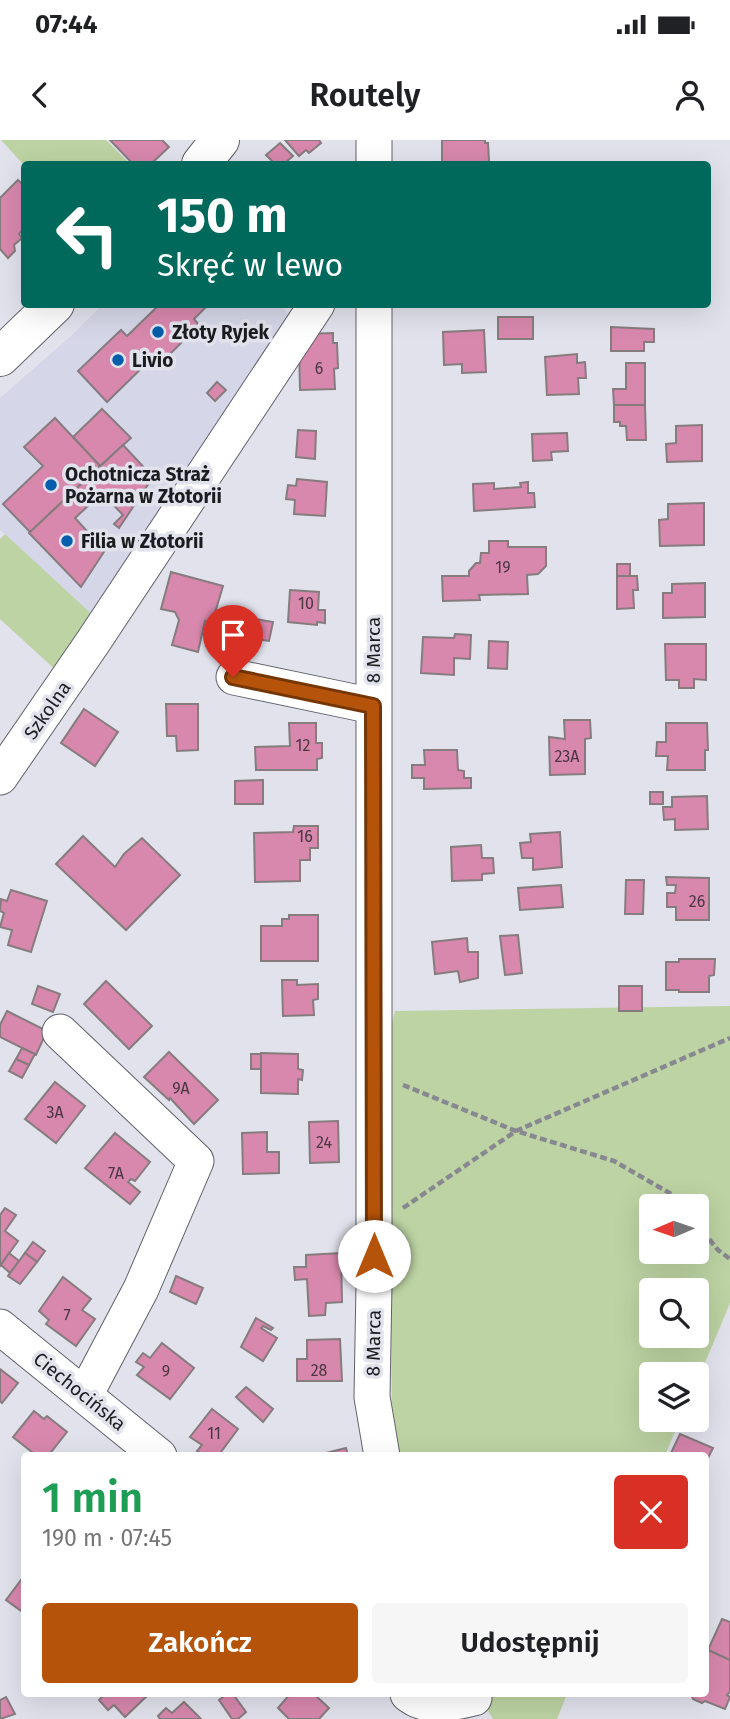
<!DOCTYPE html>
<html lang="pl">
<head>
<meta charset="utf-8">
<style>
  :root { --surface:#fff; --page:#f6f6f6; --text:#202124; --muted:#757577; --accent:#b45309 }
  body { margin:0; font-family:"Fira Sans",sans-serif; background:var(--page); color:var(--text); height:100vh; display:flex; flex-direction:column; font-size:26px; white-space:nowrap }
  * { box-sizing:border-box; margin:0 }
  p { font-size:23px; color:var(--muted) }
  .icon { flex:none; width:38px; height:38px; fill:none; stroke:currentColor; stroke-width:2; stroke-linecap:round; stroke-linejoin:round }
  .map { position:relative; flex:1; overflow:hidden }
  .drawer { position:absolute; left:21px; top:1312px; width:688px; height:245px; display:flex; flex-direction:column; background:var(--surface); border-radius:7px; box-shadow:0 7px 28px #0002 }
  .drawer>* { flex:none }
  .banner { position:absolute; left:21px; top:21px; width:690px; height:147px; border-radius:7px; box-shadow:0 7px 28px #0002; background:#00695c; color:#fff; overflow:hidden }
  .needle { width:46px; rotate:268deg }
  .fabs { position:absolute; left:639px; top:1054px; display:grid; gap:14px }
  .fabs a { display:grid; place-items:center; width:70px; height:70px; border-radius:7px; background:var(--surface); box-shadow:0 7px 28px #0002; font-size:35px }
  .pin { position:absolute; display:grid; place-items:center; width:60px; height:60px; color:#fff; margin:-72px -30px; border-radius:50% 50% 50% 0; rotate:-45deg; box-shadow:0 0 7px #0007 }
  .pin .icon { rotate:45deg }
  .me { position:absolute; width:77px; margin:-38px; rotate:0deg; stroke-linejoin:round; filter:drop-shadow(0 0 5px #0008) }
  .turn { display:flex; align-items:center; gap:24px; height:147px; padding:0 21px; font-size:32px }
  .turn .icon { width:91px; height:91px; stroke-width:2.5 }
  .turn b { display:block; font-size:49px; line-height:60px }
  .round { display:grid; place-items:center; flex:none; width:74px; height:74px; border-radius:7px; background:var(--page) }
  .headline { display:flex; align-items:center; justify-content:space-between; height:119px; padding:0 21px }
  h1 { font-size:42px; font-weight:600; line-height:52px; color:#1e9e55 }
  .cta { display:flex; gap:14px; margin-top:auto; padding:14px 21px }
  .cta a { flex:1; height:80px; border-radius:7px; background:var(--accent); color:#fff; font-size:28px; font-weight:600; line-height:80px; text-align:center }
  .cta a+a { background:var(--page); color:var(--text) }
  .status { display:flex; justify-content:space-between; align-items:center; height:49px; padding:0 35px; background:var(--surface); direction:ltr }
  .status svg { height:19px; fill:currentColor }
  header { display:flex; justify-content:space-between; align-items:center; height:91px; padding:0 21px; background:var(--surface); font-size:32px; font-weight:600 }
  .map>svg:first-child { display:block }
</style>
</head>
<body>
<div class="status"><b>07:44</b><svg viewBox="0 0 49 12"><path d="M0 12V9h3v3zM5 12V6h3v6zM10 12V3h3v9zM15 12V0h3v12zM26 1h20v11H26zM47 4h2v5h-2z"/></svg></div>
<header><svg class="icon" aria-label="back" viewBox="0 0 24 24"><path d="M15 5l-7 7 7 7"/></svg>Routely<svg class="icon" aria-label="person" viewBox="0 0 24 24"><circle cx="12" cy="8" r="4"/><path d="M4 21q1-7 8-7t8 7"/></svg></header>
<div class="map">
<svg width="730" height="1579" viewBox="0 0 730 1579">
  <rect width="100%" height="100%" fill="#e1e2ec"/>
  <!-- built -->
  <path fill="#d5d7e8" d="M102 165H280L296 183 97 479 0 390V258L72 195Z"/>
  <!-- green -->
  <g fill="#bdd3a3" fill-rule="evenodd">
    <path d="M1 0H106L130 24 24 25Z"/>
    <path d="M5 394 97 479 60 534 0 479V399Z"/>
    <path d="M730 866V1163L697 1242 696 1234H651V1279H680L665 1316H395L392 1306 389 896 395 871ZM651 1066H696V1111H651ZM651 1150H696V1195H651Z"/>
    <path d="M478 1554H567L557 1579H493Z"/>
  </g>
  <!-- building -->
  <g fill="#d888ad" stroke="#867c80" stroke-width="2">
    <path d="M110 0H162L169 7 151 24H133Z"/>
    <path d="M285 0H319L321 3 309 13 306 10 299 16Z"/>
    <path d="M442 0H485V3H488L489 21 487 24H442Z"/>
    <path d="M280 3 293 16 285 23 287 24H275L266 15Z"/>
    <path d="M18 40 24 46V88L19 94 22 98 14 105 15 111 8 118 0 109V58Z"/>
    <path d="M160 164H209L194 179 199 185 156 228 149 221 107 262 78 231 121 190 127 196Z"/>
    <rect x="498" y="177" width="35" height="22"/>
    <path d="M611 187 654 189V202H644V211H611Z"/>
    <path d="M484 190 486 232 462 233V224L444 225 443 192Z"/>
    <path d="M333 193V203H337L338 228 334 229 335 249 300 250 299 204 306 194Z"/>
    <path d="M577 214V223L585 222 586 238H578L579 254 547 255 545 217Z"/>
    <path d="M626 223H645V265H614L613 249H626Z"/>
    <path d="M217 242 226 250 215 261 207 253Z"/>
    <path d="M614 265H645L646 300H627L626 286H620V282H614Z"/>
    <path d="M102 269 131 298 100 326 73 297Z"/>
    <path d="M55 278 100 326 30 392 3 364 43 326 24 307Z"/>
    <path d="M702 285V321L667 322 666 304 676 303V286Z"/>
    <path d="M298 290 316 291 315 319 296 317Z"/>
    <path d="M567 293 568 311 551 312 552 320 533 321 532 294Z"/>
    <path d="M123 305 153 337 119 388 114 384 123 375 102 353 75 378 96 401 105 392 110 397 111 401 81 447 29 393Z"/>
    <path d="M297 339 327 342 325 376 294 374 295 360 286 359 288 345 296 346Z"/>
    <path d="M528 342V353H534L535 367 474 371 473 344 494 343V349L521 347 520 343Z"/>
    <path d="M704 363V405L660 406 659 380 668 379V364Z"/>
    <path d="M489 401H508V407H546V426L538 434 527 435 528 454 479 455 480 460 443 461 442 436H469V431L476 423H480L481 413H489Z"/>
    <rect x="617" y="424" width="13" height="12"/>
    <path d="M171 432 223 446 212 483 205 481 198 512 172 505 179 480 175 472 161 469Z"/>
    <path d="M617 436H637L638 450H633L634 468 617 469Z"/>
    <path d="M705 443V477L663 478V453H672V444Z"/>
    <path d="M290 450 319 452 318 470H325V483L317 482V485L288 482Z"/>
    <path d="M239 476 273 482 269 501 255 499V496L236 492Z"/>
    <path d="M455 494 471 495 470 519 454 518V535L421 533 423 497 454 498Z"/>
    <path d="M489 501 508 502 507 529 488 528Z"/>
    <path d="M665 504H706V540L694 539V548H679V540H666Z"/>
    <path d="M166 564H198V610L177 611 176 596H167Z"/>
    <path d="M84 569 118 592 95 626 61 603Z"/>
    <path d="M564 580H590L591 598 585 599V634L550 635 549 597 565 599Z"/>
    <path d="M289 583H316V603H322V618L317 619V630H256L255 607 290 606Z"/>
    <path d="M666 583H707L708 610H705V630H667L668 616H656L657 602H666Z"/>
    <path d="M424 610H457L458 630 464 631V638H471V648L424 649V638H412V625H425Z"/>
    <path d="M263 640V664H235V641Z"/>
    <rect x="650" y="652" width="13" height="12"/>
    <path d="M707 656 708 689 675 690V679L664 680 663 667H672V657Z"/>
    <path d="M294 686H318V708H310V720H300V741L255 742 254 693 293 692Z"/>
    <path d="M560 692 562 727 533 730V718H522L520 703 531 702 530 694Z"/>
    <path d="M83 696 115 727 124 714 142 698 180 735 126 790 56 724Z"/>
    <path d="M481 705 482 718H493L494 733 482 734V740L452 741 451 707Z"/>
    <path d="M666 737 709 738V780H676V767H667V753H675L676 745H667Z"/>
    <path d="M626 740H644L643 774H625Z"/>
    <path d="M561 745 563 767 520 770 518 748Z"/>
    <path d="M11 750 47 761 31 812 8 805 12 790 0 787 4 773 0 771 1 759 7 761Z"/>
    <path d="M289 775H318V821H261V786H282V779H289Z"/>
    <path d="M518 795 522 833 505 835 500 796Z"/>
    <path d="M467 798 468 812H478V838L460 842 458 831 435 834 432 802Z"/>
    <path d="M679 819H715L714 835 709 836V852H679V850H666V822H679Z"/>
    <path d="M282 840H297V845L318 844V859L313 860 314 875 283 876Z"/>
    <path d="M106 841 152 886 129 909 84 864Z"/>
    <path d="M38 846 60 854 53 872 32 864Z"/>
    <rect x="619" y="846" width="23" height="25"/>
    <path d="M7 871 47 891 36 915 0 897V885Z"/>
    <path d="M22 908 35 914 29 925 16 919Z"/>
    <path d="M169 912 218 960 194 984 170 958 169 960 144 937Z"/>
    <path d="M261 913 298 914V929L303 930 302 940 298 939V954L261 953Z"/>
    <rect x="251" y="914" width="10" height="15"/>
    <path d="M16 919 29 925 22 938 9 931Z"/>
    <path d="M55 942 85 966 56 1003 25 979Z"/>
    <path d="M338 981 339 1022 310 1023 309 982Z"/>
    <path d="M267 992V1012H279V1033L243 1034 242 993Z"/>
    <path d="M115 993 150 1022 135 1041 131 1039 128 1042 140 1052 130 1064 85 1028Z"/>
    <path d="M5 1068 16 1075 5 1091 18 1101 0 1126V1075Z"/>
    <path d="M33 1102 45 1111 37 1122 25 1113Z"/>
    <path d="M9 1113 19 1121 10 1133 1 1125Z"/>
    <path d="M25 1113 37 1122 20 1144 8 1136Z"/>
    <path d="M341 1113 342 1162 326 1163 325 1175 309 1176 307 1139 295 1140 294 1127H306V1115Z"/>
    <path d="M176 1136 203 1148 196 1164 170 1152Z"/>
    <path d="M63 1137 91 1159 82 1170 95 1179 76 1206 46 1184 49 1180 39 1171Z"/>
    <path d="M256 1178 273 1188 271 1190 263 1186 261 1188 277 1198 263 1221 241 1207Z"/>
    <path d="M340 1199 342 1241H297V1219H307V1200Z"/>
    <path d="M162 1203 194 1228 170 1259 137 1235 144 1227 136 1222 143 1213 150 1218Z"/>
    <path d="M0 1229 18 1243 2 1263 0 1261Z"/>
    <path d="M246 1247 273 1269 263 1282 236 1257Z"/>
    <path d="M212 1269 238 1289 218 1316H204L197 1311 202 1305 190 1297Z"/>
    <path d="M34 1271 44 1279 47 1276 67 1292 48 1316H37L13 1297Z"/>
    <path d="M680 1294 713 1308 705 1324V1316H678L671 1313Z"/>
    <path d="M346 1308 348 1316H314Z"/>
    <path d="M24 1436V1473L6 1460Z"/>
    <path d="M722 1479 730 1482V1520L708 1510Z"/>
    <path d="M708 1510 730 1520V1552L727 1555 730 1557 725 1569 705 1561 702 1563 693 1559 691 1554H705V1515Z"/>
    <path d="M103 1554H149L125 1577 114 1565 108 1570 99 1560 104 1555Z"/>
    <path d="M220 1554H233L246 1572 238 1579H232L219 1560 223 1557Z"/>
    <path d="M290 1554H314L329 1568 319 1579H289L278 1568Z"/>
    <path d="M6 1557 15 1574 0 1579V1560Z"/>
    <path d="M184 1562 201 1579H160L158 1576 166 1568 172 1573Z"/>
  </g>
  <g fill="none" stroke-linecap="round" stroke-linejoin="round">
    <!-- minor casing -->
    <g stroke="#60616a" stroke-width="37">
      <g id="minor">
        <path d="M374 0V24"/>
        <path d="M374 164V1144L372 1257 382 1316"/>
        <path d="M234 537 373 566"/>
        <path d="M0 637 93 502 317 164"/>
        <path d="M60 892 196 1021 141 1149 85 1255"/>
        <path d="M0 1187 159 1316"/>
        <path d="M408 1554C428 1570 451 1563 474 1558"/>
      </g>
    </g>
    <!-- major casing -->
    <g stroke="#60616a" stroke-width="40">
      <g id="major">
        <path d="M201 24 220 0"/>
        <path d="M0 217 55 164"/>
      </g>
    </g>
    <!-- path -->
    <g stroke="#888990" stroke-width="4.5" stroke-dasharray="7 3.5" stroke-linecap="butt">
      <path d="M403 945 516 991 614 1021 678 1058 683 1066"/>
      <path d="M403 1068 516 991 730 898"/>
      <path d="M696 1083 718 1110 730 1119"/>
    </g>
    <!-- minor -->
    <use href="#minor" stroke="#fff" stroke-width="35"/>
    <!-- major -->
    <use href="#major" stroke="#fff" stroke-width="38"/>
  </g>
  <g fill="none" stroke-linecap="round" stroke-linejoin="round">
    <!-- route casing -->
    <g stroke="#753606" stroke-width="18">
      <path id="route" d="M233 537 373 566 374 1116"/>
    </g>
    <!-- route -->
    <use href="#route" stroke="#b45309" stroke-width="12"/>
  </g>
  <!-- markers -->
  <g fill="#065dab" stroke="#e1e2ec" stroke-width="2.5">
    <circle cx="158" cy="192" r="7"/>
    <circle cx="118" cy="220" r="7"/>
    <circle cx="51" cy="345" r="7"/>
    <circle cx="67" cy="401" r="7"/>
  </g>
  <g text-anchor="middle" stroke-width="7" stroke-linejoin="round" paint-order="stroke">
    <!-- number labels -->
    <g font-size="16" fill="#4a3742">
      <text x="319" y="234">6</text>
      <text x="503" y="433">19</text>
      <text x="306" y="469">10</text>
      <text x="303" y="611">12</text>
      <text x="567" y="622">23A</text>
      <text x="305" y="702">16</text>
      <text x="697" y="767">26</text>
      <text x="181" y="954">9A</text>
      <text x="55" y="978">3A</text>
      <text x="324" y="1008">24</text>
      <text x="116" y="1039">7A</text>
      <text x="67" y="1181">7</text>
      <text x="319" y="1236">28</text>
      <text x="166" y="1237">9</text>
      <text x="214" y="1299">11</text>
    </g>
    <!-- poi labels -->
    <g font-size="19" font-weight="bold" fill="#1b1c1f" stroke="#e1e2ec" text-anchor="start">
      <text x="172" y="199">Złoty Ryjek</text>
      <text x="132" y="227">Livio</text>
      <text x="65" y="341">Ochotnicza Straż<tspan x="65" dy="22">Pożarna w Złotorii</tspan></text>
      <text x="81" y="408">Filia w Złotorii</text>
    </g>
    <!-- street labels -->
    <g font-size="19" fill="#1b1c1f" stroke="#e1e2ec">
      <text transform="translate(373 510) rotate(-90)" y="7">8 Marca</text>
      <text transform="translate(47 570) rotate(-55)" y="7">Szkolna</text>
      <text transform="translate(373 1203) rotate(-89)" y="7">8 Marca</text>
      <text transform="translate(80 1251) rotate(39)" y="7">Ciechocińska</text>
    </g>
  </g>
</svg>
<div class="fabs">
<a><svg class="needle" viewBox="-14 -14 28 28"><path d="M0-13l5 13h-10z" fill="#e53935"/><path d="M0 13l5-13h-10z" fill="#757577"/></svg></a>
<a><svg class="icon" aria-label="search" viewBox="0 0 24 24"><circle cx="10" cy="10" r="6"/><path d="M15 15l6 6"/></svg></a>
<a><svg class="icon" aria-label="layers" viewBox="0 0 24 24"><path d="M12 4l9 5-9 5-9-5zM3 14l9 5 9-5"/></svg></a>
</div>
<div class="pin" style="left:233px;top:537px;background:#d93025"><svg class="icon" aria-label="arrive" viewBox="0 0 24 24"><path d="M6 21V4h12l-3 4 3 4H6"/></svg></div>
<svg class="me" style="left:374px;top:1116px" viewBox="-20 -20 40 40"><circle r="19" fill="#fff"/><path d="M0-13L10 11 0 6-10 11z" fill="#b45309"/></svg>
<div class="banner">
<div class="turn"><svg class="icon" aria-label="left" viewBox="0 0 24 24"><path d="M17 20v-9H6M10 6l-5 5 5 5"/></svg><div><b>150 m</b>Skręć w lewo</div></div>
</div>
<section class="drawer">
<div class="headline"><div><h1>1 min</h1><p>190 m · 07:45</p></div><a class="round" style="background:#d93025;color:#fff"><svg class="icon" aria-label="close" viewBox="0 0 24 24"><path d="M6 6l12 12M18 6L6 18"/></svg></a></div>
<div class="cta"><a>Zakończ</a><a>Udostępnij</a></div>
</section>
</div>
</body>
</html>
